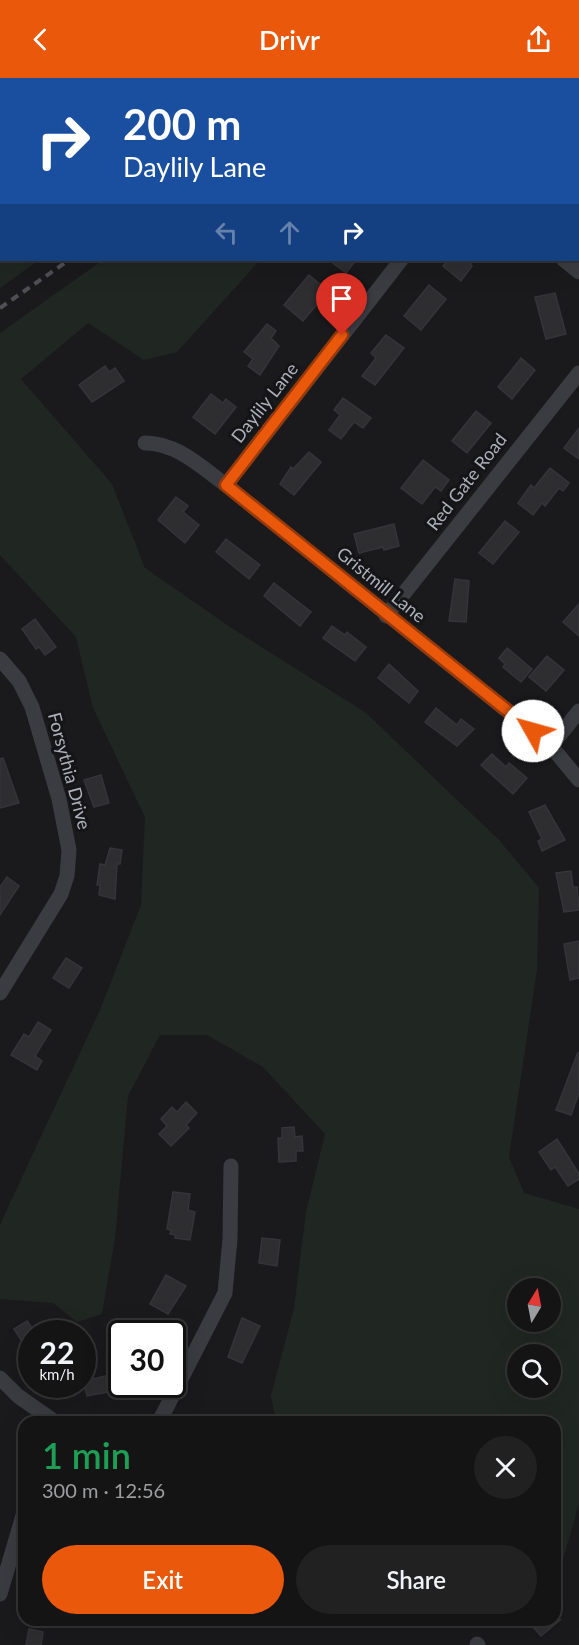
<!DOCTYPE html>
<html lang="en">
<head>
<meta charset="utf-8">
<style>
  :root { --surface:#141415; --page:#212122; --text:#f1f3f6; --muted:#9d9ea0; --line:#333334; --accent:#ea580c }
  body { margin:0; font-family:Lato,sans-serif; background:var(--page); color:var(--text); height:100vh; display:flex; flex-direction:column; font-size:22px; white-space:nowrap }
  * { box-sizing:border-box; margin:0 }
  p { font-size:20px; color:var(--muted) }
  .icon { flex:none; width:33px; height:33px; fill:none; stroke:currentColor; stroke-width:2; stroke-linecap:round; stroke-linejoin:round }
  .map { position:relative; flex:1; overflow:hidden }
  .details { position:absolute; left:18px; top:1338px; width:543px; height:210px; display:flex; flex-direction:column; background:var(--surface); border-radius:18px; box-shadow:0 6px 24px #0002,0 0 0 2px var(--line) }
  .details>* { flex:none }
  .banner { position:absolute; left:0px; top:0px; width:579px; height:183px; box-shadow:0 6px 24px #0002,0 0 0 2px var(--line); background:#1a4fa0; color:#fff; overflow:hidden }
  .needle { width:39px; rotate:10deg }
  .buttons { position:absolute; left:507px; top:1200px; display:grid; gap:12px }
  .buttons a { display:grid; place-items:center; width:54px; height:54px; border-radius:50%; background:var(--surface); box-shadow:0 6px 24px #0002,0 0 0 2px var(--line); font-size:30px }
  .speed { position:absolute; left:18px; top:1242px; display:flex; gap:12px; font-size:30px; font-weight:700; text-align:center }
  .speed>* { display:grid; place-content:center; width:78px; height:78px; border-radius:50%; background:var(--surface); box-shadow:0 6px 24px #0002,0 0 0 2px var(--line); line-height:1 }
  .speed small { font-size:15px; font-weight:400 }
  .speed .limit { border:3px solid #111; border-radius:9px; background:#fff; color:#111 }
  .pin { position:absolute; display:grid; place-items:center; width:51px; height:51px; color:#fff; margin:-62px -26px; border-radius:50% 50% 50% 0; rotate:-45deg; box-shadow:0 0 6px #0007 }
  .pin .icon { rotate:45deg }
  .me { position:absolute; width:66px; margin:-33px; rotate:308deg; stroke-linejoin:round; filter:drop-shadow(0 0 4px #0008) }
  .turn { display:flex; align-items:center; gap:21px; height:126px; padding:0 24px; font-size:27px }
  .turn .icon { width:78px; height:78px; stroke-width:2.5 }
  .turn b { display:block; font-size:42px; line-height:51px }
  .lanes { display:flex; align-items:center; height:57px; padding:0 24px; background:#0003; justify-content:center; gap:30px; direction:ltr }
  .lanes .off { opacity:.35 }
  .round { display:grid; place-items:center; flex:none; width:63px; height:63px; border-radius:32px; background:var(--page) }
  .overview { display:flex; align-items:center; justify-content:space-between; height:102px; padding:0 24px }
  h1 { font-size:36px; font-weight:600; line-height:45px; color:#1e9e55 }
  .action { display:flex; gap:12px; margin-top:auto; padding:12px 24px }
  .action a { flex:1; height:69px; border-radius:36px; background:var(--accent); color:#fff; font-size:24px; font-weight:600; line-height:69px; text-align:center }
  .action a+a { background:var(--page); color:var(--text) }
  header { display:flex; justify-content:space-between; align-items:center; height:78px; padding:0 24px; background:var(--accent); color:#fff; font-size:27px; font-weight:600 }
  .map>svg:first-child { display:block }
</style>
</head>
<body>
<header><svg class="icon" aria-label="back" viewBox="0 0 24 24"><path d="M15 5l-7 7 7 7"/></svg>Drivr<svg class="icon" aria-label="share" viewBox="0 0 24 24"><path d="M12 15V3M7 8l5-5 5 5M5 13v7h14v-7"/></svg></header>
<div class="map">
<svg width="579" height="1567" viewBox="0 0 579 1567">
  <rect width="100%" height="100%" fill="#1a1a1c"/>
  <!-- green -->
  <g fill="#202722" fill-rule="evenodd">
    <path d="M0 68 2 182H39L0 210Z"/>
    <path d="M103 182H260L177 274 144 282 88 245 21 301 112 406 145 490 233 551 366 635 499 762 539 810 537 891 509 1079 524 1115 579 1131V1426L564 1478 555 1481V1344H276L271 1318 294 1230 306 1134 325 1056 263 989 207 957H160L128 1018 115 1160 102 1236 77 1244 53 1225 0 1221V1148L3 1140 100 932 141 827 145 739 93 630 76 559 0 477V255ZM518 1210H550V1244H518ZM518 1276H550V1310H518Z"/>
  </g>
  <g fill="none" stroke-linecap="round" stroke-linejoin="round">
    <!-- river -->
    <g stroke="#31373f" stroke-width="24">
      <path d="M61 0 65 2"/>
      <path d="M127 2 130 0"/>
    </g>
  </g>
  <!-- building -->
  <g fill="#2e2d30" stroke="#353438" stroke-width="1.5">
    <path d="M329 182H356L346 195Z"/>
    <path d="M448 182H474L470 186 472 188 461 203 443 188Z"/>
    <path d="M309 197 328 213 303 243 284 227Z"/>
    <path d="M429 207 446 221 421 252 404 238Z"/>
    <path d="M555 215 566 256 546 261 535 219Z"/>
    <path d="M267 246 276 253 271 260 279 268 260 297 248 288 253 281 244 274Z"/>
    <path d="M386 257 404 270 375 307 362 298 376 280 371 275Z"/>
    <path d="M521 280 535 292 512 321 498 309Z"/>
    <path d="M105 288 109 294 115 290 124 303 92 324 79 307Z"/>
    <path d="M211 316 223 325 226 321 236 329 215 356 193 339Z"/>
    <path d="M343 320 371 340 363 350 354 344 341 361 329 352 340 337 334 332Z"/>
    <path d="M476 333 491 345 467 375 452 363Z"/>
    <path d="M579 350V381L564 370Z"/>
    <path d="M309 374 321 384 294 417 280 406 291 389 293 391Z"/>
    <path d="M423 382 449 402 441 413 435 409 422 426 401 410Z"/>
    <path d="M550 390 569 405 563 413 559 410 545 428 542 425 533 437 518 425 531 407 534 410Z"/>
    <path d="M176 419 188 428 183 434 199 447 185 465 158 442Z"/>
    <path d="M505 443 519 454 493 486 479 475Z"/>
    <path d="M394 446 399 468 384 472 383 469 359 475 354 456Z"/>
    <path d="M226 461 260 487 249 501 216 474Z"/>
    <path d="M455 501 469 503 466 544 449 543Z"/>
    <path d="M274 505 311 534 300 548 264 518Z"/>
    <path d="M579 526V558L563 544Z"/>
    <path d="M35 541 56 569 45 577 39 569 36 571 22 551Z"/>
    <path d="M332 548 345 557 347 554 366 569 355 583 323 560Z"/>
    <path d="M507 570 532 591 521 604 503 589 505 586 499 580Z"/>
    <path d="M547 578 564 592 546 613 529 599Z"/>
    <path d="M389 586 418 613 409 625 378 600Z"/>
    <path d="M436 630 457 647 461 641 474 651 457 668 425 644Z"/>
    <path d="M492 676 506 689 509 685 527 700 513 716 481 687Z"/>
    <path d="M3 680 19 725 0 730V681Z"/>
    <path d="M101 697 109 725 94 729 84 702Z"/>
    <path d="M545 727 565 762 542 773 538 763 542 761 529 734Z"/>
    <path d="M110 770 122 772 120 786H117L115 821 99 817 100 807H97L100 786 105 787Z"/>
    <path d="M571 793 573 809H577L579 832 564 834 556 795Z"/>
    <path d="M7 799 19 808 0 837V809Z"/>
    <path d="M579 863V900L570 902 564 866Z"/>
    <path d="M66 880 82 890 69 910 53 900Z"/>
    <path d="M38 944 51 952 35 978 42 983 37 992 11 977 24 956 29 959Z"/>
    <path d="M578 974 579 1015 571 1037 556 1032Z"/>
    <path d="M186 1024 197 1035 186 1047 189 1050 171 1068 159 1056 167 1048 161 1041 172 1029 177 1034Z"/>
    <path d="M294 1049 295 1059 302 1058 303 1073H296V1083L279 1084 278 1060H282V1050Z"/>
    <path d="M557 1061 579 1096V1101L568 1108 555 1089 551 1092 539 1074Z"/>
    <path d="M173 1114 190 1116 188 1132 195 1134 190 1162 175 1160V1157L170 1156 171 1152 167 1151Z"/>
    <path d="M262 1160 280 1162 277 1188 259 1185Z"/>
    <path d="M166 1197 186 1208 168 1236 150 1226Z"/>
    <path d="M242 1240 260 1248 242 1285 228 1279Z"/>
    <path d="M27 1243 32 1250V1279L14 1251Z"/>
    <path d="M122 1294 119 1312 87 1318 82 1297 92 1295 93 1301Z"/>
    <path d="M527 1542H560L541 1558Z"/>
    <path d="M29 1551 43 1554 41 1567H26Z"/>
  </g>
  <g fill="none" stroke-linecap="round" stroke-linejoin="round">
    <!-- minor -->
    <g stroke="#3b3c41" stroke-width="15">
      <path d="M564 182 579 194"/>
      <path d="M145 365C177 365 201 389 226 407L551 668 579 702"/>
      <path d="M226 407 401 182"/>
      <path d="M386 538 579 295"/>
      <path d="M0 581 19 603 32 629 59 721 69 772 67 798 61 816 0 915"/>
      <path d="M551 668 579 633"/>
      <path d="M0 1300 18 1318 55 1344"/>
      <path d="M159 1344 225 1215 230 1161 231 1088"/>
      <path d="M0 1516 24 1434"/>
      <path d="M477 1566 478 1567"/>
    </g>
    <!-- rail -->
    <g stroke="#4f4f56" stroke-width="4" stroke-dasharray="8 6" stroke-linecap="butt">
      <path d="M311 2 313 0"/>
      <path d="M0 230 69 182"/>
    </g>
  </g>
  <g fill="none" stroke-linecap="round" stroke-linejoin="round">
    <!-- route casing -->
    <g stroke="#983908" stroke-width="15">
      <path id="route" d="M342 257 226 407 533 653"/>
    </g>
    <!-- route -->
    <use href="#route" stroke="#ea580c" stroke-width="10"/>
  </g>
  <g text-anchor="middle" stroke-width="6" stroke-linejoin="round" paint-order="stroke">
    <!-- street labels -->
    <g font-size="18" fill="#aeb0bb" stroke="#151517">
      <text transform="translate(265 325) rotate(-52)" y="6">Daylily Lane</text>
      <text transform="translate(467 404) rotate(-52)" y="6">Red Gate Road</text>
      <text transform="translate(381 507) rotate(39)" y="6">Gristmill Lane</text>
      <text transform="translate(69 693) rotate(75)" y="6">Forsythia Drive</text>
    </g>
  </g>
</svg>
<div class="buttons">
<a><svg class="needle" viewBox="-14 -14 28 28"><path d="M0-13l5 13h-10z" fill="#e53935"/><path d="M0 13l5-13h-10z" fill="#9d9ea0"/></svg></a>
<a><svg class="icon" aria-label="search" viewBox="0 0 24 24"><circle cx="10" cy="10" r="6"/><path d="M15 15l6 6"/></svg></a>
</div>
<div class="speed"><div>22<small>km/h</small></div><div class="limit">30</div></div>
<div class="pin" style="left:342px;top:257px;background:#d93025"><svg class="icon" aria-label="arrive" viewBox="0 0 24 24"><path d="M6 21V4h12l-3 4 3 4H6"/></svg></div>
<svg class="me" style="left:533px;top:653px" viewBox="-20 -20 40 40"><circle r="19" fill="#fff"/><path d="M0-13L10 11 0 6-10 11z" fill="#ea580c"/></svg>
<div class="banner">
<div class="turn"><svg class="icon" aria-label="right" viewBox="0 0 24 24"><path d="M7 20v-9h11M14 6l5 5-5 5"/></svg><div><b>200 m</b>Daylily Lane</div></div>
<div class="lanes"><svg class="icon off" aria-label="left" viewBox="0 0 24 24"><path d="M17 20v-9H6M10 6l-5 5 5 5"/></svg><svg class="icon off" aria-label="ahead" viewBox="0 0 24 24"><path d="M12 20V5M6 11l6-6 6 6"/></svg><svg class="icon" aria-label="right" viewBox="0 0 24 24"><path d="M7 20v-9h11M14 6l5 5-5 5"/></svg></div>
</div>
<section class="details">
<div class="overview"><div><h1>1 min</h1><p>300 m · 12:56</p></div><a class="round"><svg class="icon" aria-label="close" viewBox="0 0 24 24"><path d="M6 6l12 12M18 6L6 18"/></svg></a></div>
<div class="action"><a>Exit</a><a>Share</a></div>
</section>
</div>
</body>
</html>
